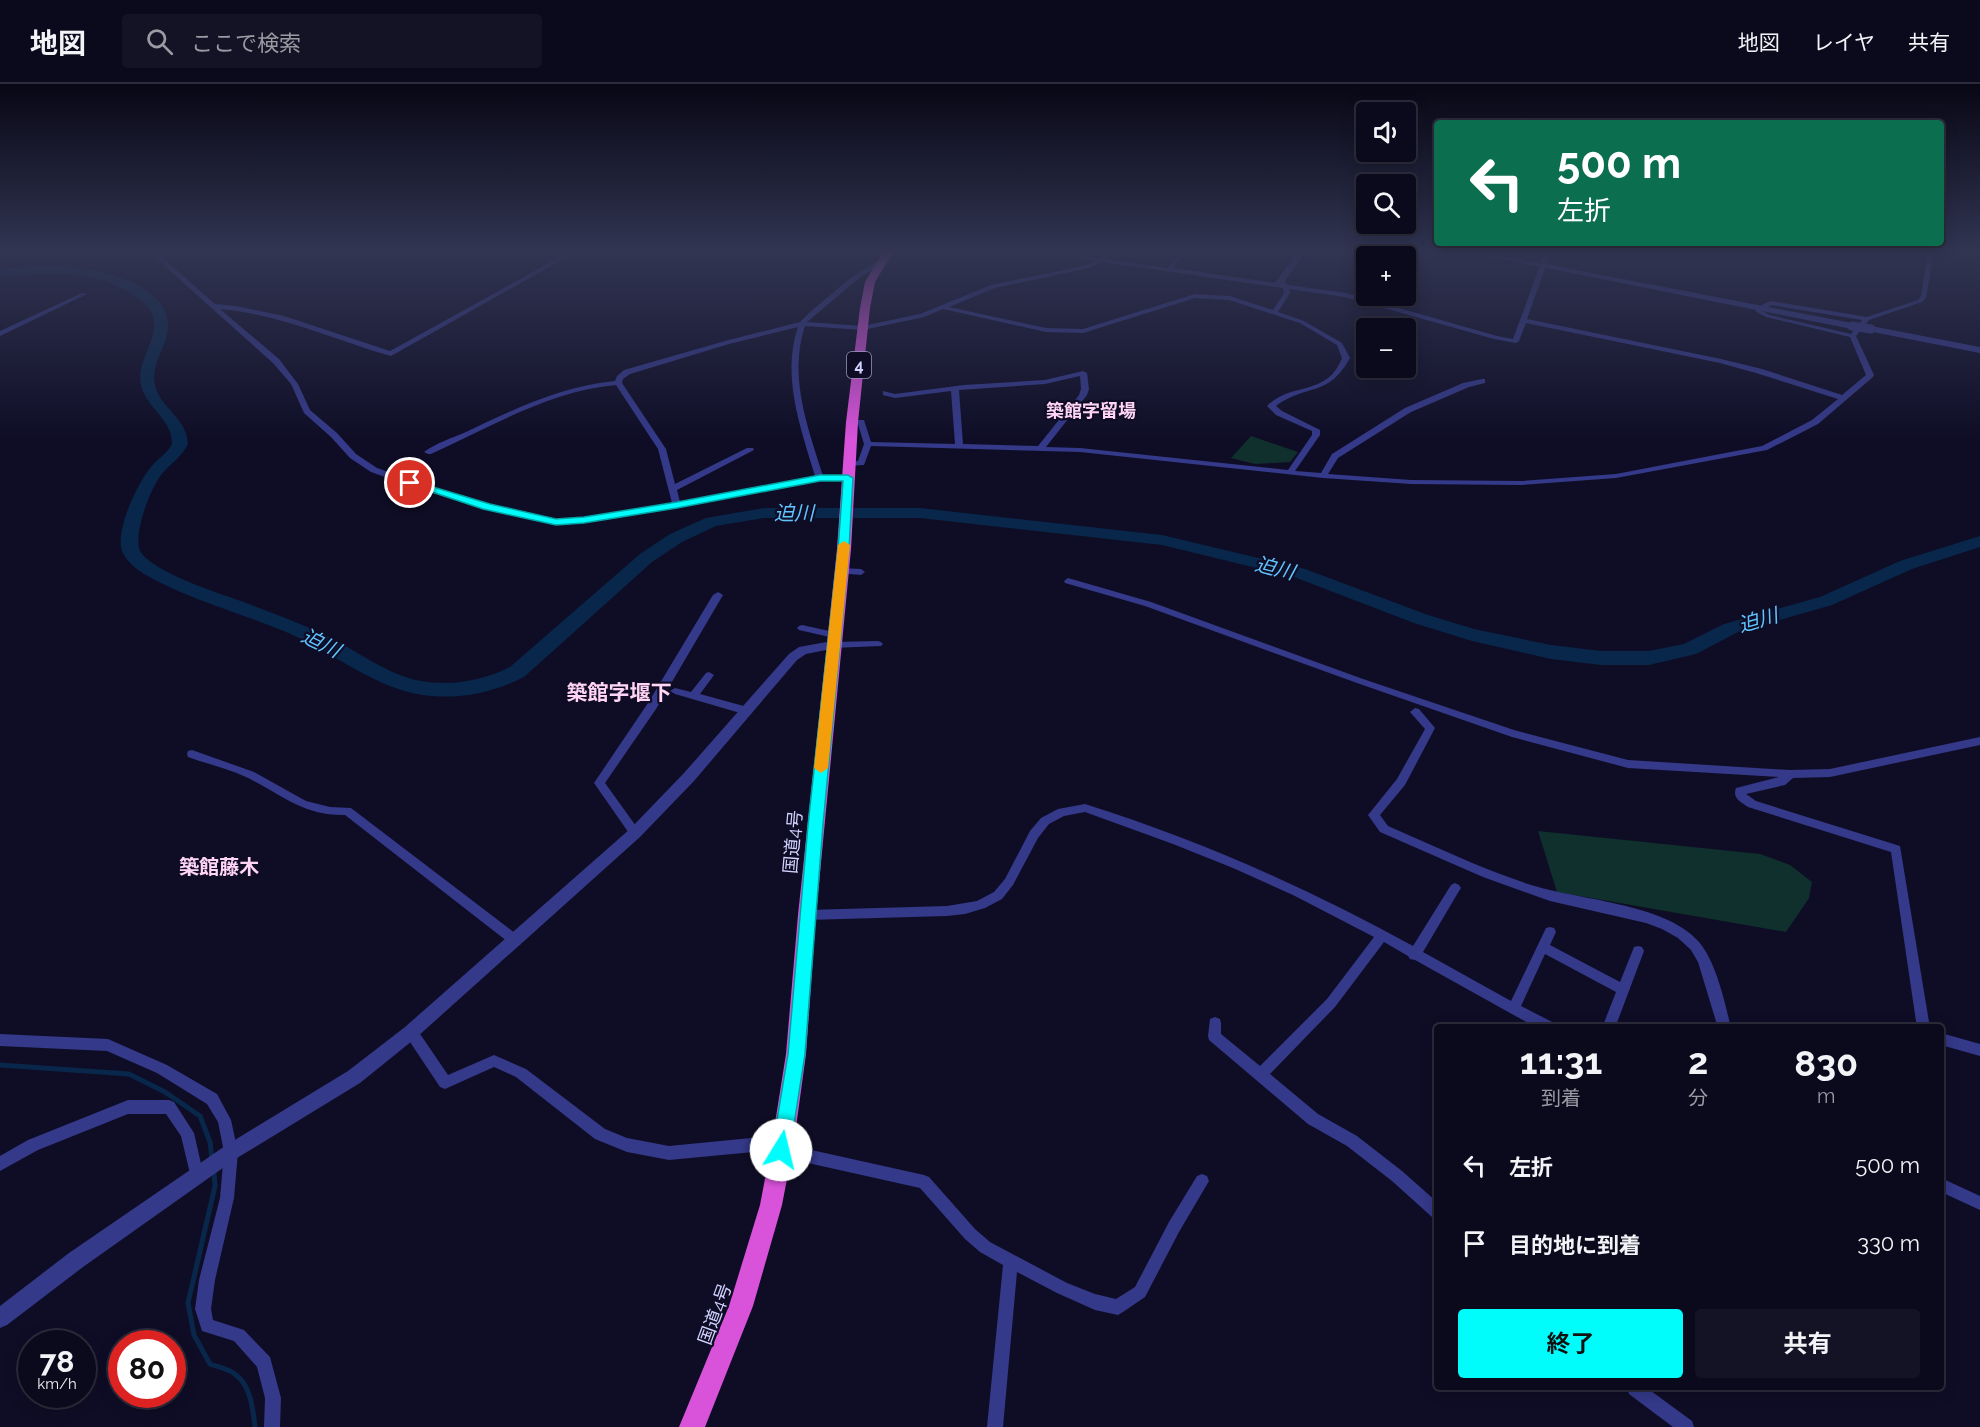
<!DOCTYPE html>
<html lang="ja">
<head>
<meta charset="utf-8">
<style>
  :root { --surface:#0b0a1c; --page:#141325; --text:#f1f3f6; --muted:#9a9aa3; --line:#2b2b3b; --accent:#00fdfc }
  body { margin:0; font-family:Raleway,"Noto Sans JP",sans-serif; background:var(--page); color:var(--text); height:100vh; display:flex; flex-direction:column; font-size:22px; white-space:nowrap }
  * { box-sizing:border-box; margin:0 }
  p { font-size:20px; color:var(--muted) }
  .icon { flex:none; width:33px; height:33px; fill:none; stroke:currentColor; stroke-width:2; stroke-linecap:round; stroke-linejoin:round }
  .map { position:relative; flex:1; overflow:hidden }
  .side { position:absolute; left:1434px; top:940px; width:510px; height:366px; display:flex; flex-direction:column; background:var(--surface); border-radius:6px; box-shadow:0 3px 15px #0003,0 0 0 2px var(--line) }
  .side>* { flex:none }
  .hud { position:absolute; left:1434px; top:36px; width:510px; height:126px; border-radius:6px; box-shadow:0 3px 15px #0003,0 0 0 2px var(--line); background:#0b6e4f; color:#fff; overflow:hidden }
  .fabs { position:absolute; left:1356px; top:18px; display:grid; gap:12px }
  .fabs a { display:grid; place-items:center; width:60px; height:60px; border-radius:6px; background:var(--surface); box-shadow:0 3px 15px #0003,0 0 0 2px var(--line); font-size:30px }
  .speed { position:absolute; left:18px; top:1246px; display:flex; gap:12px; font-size:30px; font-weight:700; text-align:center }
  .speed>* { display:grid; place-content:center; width:78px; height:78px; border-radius:50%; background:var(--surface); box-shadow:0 3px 15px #0003,0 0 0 2px var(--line); line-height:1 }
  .speed small { font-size:15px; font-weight:400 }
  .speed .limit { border:9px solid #d22; background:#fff; color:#111 }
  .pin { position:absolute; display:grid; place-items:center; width:51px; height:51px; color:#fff; margin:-26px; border:3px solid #fff; border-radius:50%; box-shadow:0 2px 6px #0007 }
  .me { position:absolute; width:66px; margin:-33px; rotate:9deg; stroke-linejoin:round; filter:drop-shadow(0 0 4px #0008) }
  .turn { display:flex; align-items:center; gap:21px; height:126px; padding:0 24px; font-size:27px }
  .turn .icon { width:78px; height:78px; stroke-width:2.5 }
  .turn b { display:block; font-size:42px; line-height:51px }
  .eta { display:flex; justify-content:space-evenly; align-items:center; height:102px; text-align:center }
  .eta b { font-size:36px; font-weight:700; line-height:42px }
  .action { display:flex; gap:12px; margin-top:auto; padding:12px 24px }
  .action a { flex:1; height:69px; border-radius:6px; background:var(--accent); color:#111; font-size:24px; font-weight:700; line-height:69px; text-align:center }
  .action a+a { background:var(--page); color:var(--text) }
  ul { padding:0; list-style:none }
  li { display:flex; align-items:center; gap:18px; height:78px; padding:0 24px }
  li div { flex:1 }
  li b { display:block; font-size:22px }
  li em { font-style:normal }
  header { display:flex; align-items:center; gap:36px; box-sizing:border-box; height:84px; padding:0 30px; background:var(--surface); border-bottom:2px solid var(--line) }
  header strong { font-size:28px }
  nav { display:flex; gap:33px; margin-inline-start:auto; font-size:21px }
  .search { width:420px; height:54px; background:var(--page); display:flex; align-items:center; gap:15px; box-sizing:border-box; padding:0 21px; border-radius:6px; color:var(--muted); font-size:22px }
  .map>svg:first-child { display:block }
</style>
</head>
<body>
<header>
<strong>地図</strong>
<div class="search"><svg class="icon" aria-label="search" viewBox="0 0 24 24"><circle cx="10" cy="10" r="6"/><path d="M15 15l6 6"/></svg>ここで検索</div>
<nav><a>地図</a><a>レイヤ</a><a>共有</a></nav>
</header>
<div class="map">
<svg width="1980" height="1343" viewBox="0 0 1980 1343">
  <rect width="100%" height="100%" fill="#0f0d26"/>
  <!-- green -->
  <g fill="#0f302c">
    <path d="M1251 352 1298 368 1290 378 1255 380 1231 374Z"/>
    <path d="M1538 747 1760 770 1790 781 1812 798 1809 814 1786 848 1557 808Z"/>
  </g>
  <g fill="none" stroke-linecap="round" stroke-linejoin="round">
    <!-- stream -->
    <g stroke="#08274a" stroke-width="5">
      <path d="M0 981 129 990 165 1008 200 1032 210 1058 212 1075"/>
      <path d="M214 1088 215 1102 188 1219 194 1251 210 1280C218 1283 230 1285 236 1291 251 1302 253 1326 255 1343"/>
    </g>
    <!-- river -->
    <path fill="#08274a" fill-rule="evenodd" d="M36 182C72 180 162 190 168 238 170 260 150 278 155 301 160 324 187 334 188 360 182 373 170 380 161 391 150 406 135 445 139 464 144 485 218 509 238 516 268 527 298 538 327 552 358 567 387 591 421 597 452 602 482 597 510 583L640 470 670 450 706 434 764 424H920L1162 451 1305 485 1428 531 1474 545 1551 561 1601 567H1649L1684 560 1724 540 1820 513 1900 477 1980 452V463L1912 485 1832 521 1738 548 1696 570 1649 581H1601L1551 575 1472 557 1414 539 1294 493 1162 461 920 434H764L716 442 682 458 652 478 524 593C493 609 458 616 423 611 376 604 338 572 295 552 246 530 191 517 144 490 135 484 123 475 121 463 118 441 137 400 151 383 157 375 167 370 172 360 172 334 146 324 141 301 136 279 155 261 154 239 154 227 146 220 137 214 97 183 47 189 0 193V185Z"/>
    <!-- minor -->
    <g fill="#343989" fill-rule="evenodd">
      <path d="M149 168H156L215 220 236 222 284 232 390 267 569 168H576L391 272C334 256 280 230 220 225L279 275 298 300 310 326 337 349 356 370 377 384 431 403 489 420 556 435 584 433 672 419 658 365 616 301C549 307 491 343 431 370H428L424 368C436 359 452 354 466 348 514 325 562 302 615 297L617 292 624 286 725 257 800 238 810 228 853 192 880 176 882 177V179L858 195 807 238 863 242 920 230 991 201 1087 181 1095 177 1053 168H1066L1100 174 1106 168H1112L1106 175 1167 184 1181 168H1187L1173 184 1282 200 1285 198 1288 201 1346 209 1497 252 1513 255 1545 168H1551L1527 235 1721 275 1762 285 1842 311 1866 291 1850 253 1766 233 1755 227 1763 220 1771 217 1867 233 1918 216 1921 212 1928 168H1934L1926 214 1922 218 1869 236 1856 252 1874 291 1873 293 1818 340 1767 366 1616 394 1521 401 1411 400 1323 394 1080 368 871 362 864 381 846 382V378L858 377 864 360 858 340H852L848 338 852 336H864L871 358 955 360 951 307 895 314 883 311V307L895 310 964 301 1045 296 1083 287 1087 289 1089 305 1087 311 1046 363 1080 364 1288 386 1312 351V347L1276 331 1267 322C1286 303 1310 308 1328 294 1335 289 1339 281 1342 274L1337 261 1300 239 1229 216 1195 214 1083 249 1046 248 943 225 924 233 863 246 805 242C788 292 808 344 823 392H851V396H820L677 423 584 439 556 441 484 424 425 407 371 388 350 374 331 353 304 329 291 300 273 279ZM1102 178 1283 204 1284 209 1273 226 1230 212 1195 210 1083 245 1046 244 949 223 995 204 1089 184ZM1289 205 1345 213 1494 255 1516 259 1519 257 1526 239 1720 279 1756 289 1838 315 1812 336 1762 362 1616 390 1521 397 1411 396 1328 390 1338 374 1411 328 1469 303 1485 299V295H1482L1463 299 1405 324 1332 370 1321 389 1295 387 1320 351V346L1282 327 1276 322C1307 299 1328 314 1350 274L1342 259 1304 237 1278 228 1290 209ZM1771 221 1862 236 1851 250 1770 231 1762 227ZM798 243C781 292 801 345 815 392L680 418 677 406 754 366 753 364H747L675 400 666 365 622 299 623 295 630 290 729 260ZM1080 292 1081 305 1079 311 1038 362 963 360 959 306 1045 300Z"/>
      <path d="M82 209 87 210 0 252V247Z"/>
      <path d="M841 484 861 485 865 488 861 491 838 489 837 487Z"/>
      <path d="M1068 494 1151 518 1363 595 1514 646 1628 676 1790 686 1830 685 1980 653V661L1830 693 1793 694 1785 701 1746 710 1756 717 1900 762 1930 944H1917L1891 768 1748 723C1741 718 1732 714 1736 704L1779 693 1628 684 1512 653 1357 599 1145 522 1065 499 1064 497Z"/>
      <path d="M718 508 723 511 656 625 605 699 641 749 639 752H631L594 699 648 619 713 511Z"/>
      <path d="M802 541 834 548 839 551 834 554 799 546 797 544 799 542Z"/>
      <path d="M878 557 881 558 883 560 881 562 832 564 827 561 832 558Z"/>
      <path d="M709 588 714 591 700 610 751 624 752 627 751 630 747 631 675 610 670 607 675 604 691 608 706 589Z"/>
      <path d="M1415 624 1419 625 1435 644 1405 701 1380 731 1388 742C1434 762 1480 784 1528 800 1576 816 1666 819 1699 858 1716 878 1725 918 1731 944H1718L1698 878 1691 866 1678 854 1662 845 1646 839 1550 817 1483 793 1380 748 1368 731 1397 695 1425 645 1410 628Z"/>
      <path d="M192 666 254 688 306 717 330 723 351 724 520 853 522 857 520 861 516 862 512 861 345 731C303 732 281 710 246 693 227 684 207 680 188 673L187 670 188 667Z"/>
      <path d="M1085 720C1199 756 1308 804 1413 862L1451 801 1455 799 1459 801 1461 804 1459 807 1423 868 1511 917 1546 844 1550 843 1554 844 1556 848 1550 861 1620 898 1634 863 1638 862 1642 863 1644 867 1615 944H1602L1616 908 1545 870 1521 922 1556 940 1557 944H1537L1415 876 1410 875 1408 872 1384 858 1335 923 1270 990 1318 1030 1357 1052 1402 1087 1437 1118V1135L1432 1133 1392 1097 1347 1062 1308 1040 1209 956 1208 952 1210 935 1215 933 1220 935 1221 939V950L1260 982 1327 915 1374 853 1293 811 1233 784 1173 760 1085 728 1064 732 1049 740 1038 754 1013 801 1002 815 985 824 965 830 947 832 807 836 803 835 801 831 803 827 807 826 947 822 977 817 994 808 1005 795 1030 747 1041 734 1058 725Z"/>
      <path d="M411 942 416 944 448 991 494 971 526 985 605 1045 627 1054 669 1062 783 1051 788 1053 790 1058 789 1061 924 1091 929 1093 975 1145 990 1158 1067 1199 1095 1210 1116 1215 1135 1203 1169 1138 1197 1092 1202 1090 1207 1092 1209 1097 1179 1148 1145 1213 1123 1228 1118 1231 1095 1226 1057 1209 1017 1188 1003 1343H987L1003 1181 980 1168 965 1155 920 1104 781 1073 776 1071 774 1066 669 1076 627 1068 595 1055 516 993 494 983 445 1005 440 1003 406 952 405 948 406 944Z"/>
      <path d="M1941 949 1980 960V972L1941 961Z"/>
      <path d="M0 950 108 955 167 981 217 1010 231 1036 238 1068 234 1114 215 1196 211 1225 213 1236 244 1246 270 1273 281 1314 280 1343H264L265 1314 257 1283 234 1257 202 1247 195 1225 199 1196 220 1114 224 1068 218 1038 207 1020 157 989 107 967 0 962Z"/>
      <path d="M128 1016H169L174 1018 194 1049 204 1093 202 1098 197 1100 192 1098 181 1052 166 1030H128L38 1066 0 1087V1072L28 1056Z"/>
      <path d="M1941 1094 1980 1112V1126L1941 1108Z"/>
      <path d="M1627 1304H1647L1692 1337 1694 1343H1673L1629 1310Z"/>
    </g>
    <!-- tertiary -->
    <g fill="#343989" fill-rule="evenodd">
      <path d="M1298 168H1306L1282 201H1276L1275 199Z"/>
      <path d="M1466 168H1482L1852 239 1856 242 1852 245Z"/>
      <path d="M1871 242 1980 263V269L1868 247 1867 245Z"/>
      <path d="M832 557 836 558 838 561 836 564 806 570 797 576 694 697 640 753 417 953 360 999 237 1074 83 1183 7 1241 0 1244V1222L69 1169 225 1062 348 987 405 943 630 745 684 689 789 570 799 563Z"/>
    </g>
    <!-- trunk -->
    <path fill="#d853da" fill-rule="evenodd" d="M883 168H893L875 198 870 224 858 338 851 465 816 831 806 970 794 1058 782 1121 753 1222 705 1343H679L729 1222 760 1121 772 1058 786 970 798 831 837 465 846 338 860 224 865 198Z"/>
    <!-- tertiary-bridge -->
    <path stroke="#343989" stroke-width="9" d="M1852 242 1871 245"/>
  </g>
  <!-- sky -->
  <linearGradient id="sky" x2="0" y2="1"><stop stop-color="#080715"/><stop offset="0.47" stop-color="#313552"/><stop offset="1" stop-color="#313552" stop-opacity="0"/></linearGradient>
  <rect width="1980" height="356" fill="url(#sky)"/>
  <!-- route -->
  <path fill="#00fdfc" stroke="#00a4a4" stroke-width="1.5" d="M820 391H848L853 394 849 465 823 741 805 970 790 1066 788 1072 781 1075 775 1072 772 1066 788 970 808 741 838 465 843 397H820L677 424 584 439 556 441 483 425 405 399 410 396 490 420 556 435 584 433 677 418Z"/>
  <!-- slow -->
  <path fill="#f59e0b" d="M844 457 850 461 828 684 821 689 814 684 838 461Z"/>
  <g text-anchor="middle" stroke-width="4.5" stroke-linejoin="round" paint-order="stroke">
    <!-- shield labels -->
    <rect fill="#0f0d26" stroke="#9897be" stroke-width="1.5" x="847" y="268" width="24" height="26" rx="4.5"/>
    <g font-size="16" font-weight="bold" fill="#d2d2ff">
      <text x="859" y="287">4</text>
    </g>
    <!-- far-quarter labels -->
    <g font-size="18" font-weight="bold" fill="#ffd4f4" stroke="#0f0d26">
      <text x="1091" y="333">築館字留場</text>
    </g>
    <!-- street labels -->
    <g font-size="18" fill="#d2d2ff" stroke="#0f0d26">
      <text transform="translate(793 758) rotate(-85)" y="6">国道4号</text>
      <text transform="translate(715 1230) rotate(-70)" y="6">国道4号</text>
    </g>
    <!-- water labels -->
    <g font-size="20" font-style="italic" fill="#60c5ff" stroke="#0f0d26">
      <text x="794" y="436">迫川</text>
      <text transform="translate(1275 484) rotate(14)" y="7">迫川</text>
      <text transform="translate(1758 536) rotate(-16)" y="7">迫川</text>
      <text transform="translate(321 559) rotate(26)" y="7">迫川</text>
    </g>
    <!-- neighbourhood labels -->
    <g font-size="20" font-weight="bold" fill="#ffd4f4" stroke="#0f0d26">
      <text x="219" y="790">築館藤木</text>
    </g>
    <!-- quarter labels -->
    <g font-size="21" font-weight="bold" fill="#ffd4f4" stroke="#0f0d26">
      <text x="619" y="616">築館字堰下</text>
    </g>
  </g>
</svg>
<div class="fabs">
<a><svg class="icon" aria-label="sound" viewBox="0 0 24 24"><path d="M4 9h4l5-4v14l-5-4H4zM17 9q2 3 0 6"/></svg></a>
<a><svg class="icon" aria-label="search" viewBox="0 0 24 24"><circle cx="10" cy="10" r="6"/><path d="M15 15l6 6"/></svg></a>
<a>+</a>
<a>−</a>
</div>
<div class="speed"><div>78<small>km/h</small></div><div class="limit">80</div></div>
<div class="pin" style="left:410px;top:399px;background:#d93025"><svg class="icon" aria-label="arrive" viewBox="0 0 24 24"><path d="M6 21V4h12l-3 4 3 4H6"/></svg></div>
<svg class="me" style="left:781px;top:1066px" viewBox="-20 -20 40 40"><circle r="19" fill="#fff"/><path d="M0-13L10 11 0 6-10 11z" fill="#00fdfc"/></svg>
<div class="hud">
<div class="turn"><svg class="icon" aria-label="left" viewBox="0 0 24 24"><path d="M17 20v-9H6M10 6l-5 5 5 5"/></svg><div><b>500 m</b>左折</div></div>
</div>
<section class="side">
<div class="eta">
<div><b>11:31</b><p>到着</p></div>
<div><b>2</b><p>分</p></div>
<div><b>830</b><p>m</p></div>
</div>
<ul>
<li><svg class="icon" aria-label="left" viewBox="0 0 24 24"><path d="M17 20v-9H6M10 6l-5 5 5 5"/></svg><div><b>左折</b></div><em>500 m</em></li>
<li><svg class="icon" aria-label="arrive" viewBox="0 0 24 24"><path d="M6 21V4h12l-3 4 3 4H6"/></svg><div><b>目的地に到着</b></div><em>330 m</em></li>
</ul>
<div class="action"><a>終了</a><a>共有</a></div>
</section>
</div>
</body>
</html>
